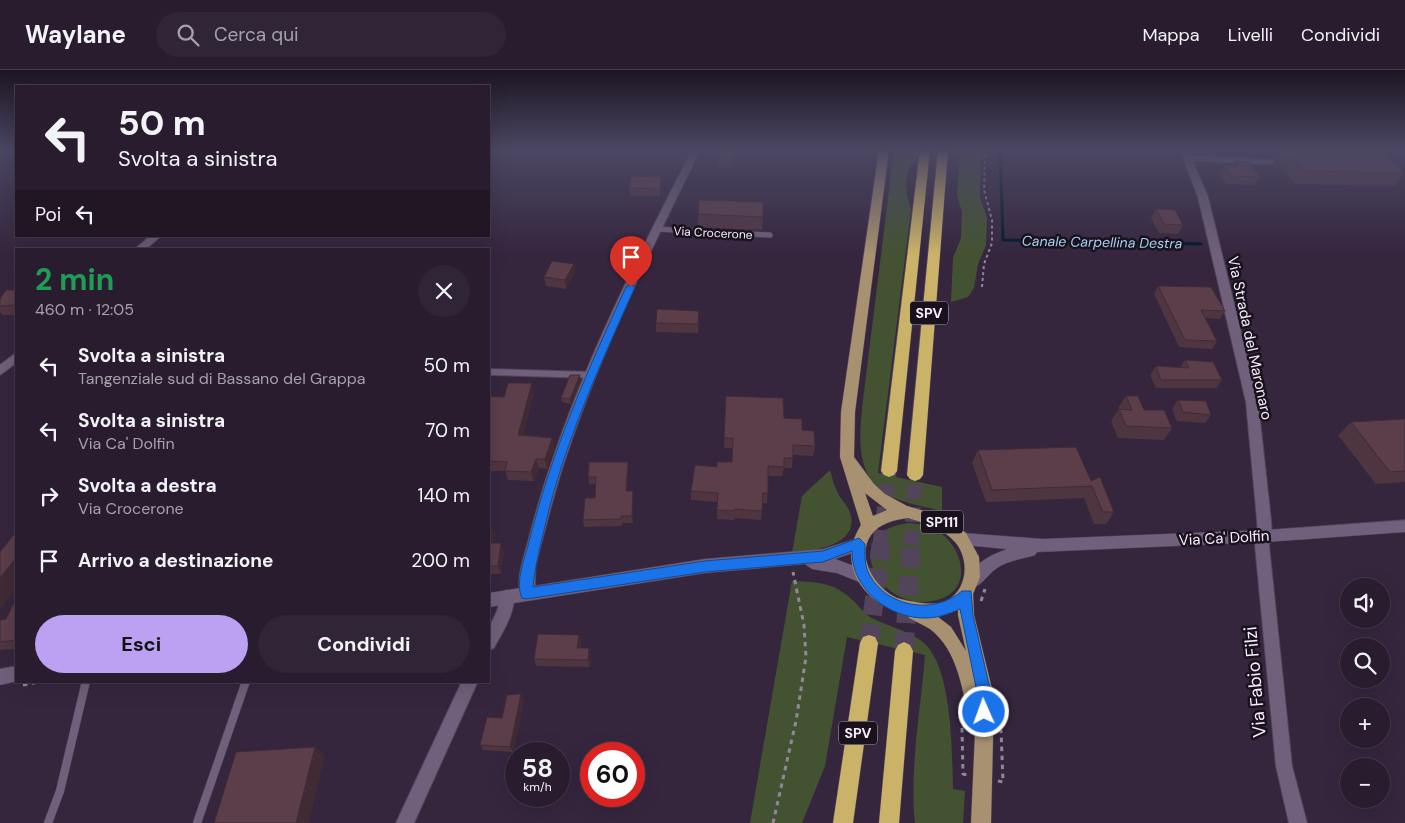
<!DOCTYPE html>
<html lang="it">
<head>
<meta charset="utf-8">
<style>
  :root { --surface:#281c2e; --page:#302536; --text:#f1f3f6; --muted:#a5a1aa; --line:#443a4a; --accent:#bca0f2 }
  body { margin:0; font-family:"DM Sans",sans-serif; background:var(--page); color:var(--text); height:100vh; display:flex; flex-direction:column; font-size:19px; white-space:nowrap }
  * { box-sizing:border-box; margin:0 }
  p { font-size:16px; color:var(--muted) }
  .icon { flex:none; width:28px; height:28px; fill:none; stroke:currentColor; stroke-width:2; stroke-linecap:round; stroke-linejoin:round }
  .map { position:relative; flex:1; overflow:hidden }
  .side { position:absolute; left:15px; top:178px; width:475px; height:435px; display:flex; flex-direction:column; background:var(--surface); border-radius:0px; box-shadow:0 5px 20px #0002,0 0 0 1px var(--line) }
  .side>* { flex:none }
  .top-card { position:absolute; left:15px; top:15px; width:475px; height:152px; border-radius:0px; box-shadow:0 5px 20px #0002,0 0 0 1px var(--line); background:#281c2e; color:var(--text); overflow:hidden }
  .controls { position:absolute; left:1340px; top:508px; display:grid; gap:10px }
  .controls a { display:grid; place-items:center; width:50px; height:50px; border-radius:50%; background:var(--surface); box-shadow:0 5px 20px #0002,0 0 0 1px var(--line); font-size:25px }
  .speed { position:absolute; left:505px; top:672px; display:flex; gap:10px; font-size:25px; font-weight:700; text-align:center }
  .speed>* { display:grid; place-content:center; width:65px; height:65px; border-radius:50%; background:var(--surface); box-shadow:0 5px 20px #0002,0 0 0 1px var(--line); line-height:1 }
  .speed small { font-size:12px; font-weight:400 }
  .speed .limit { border:8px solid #d22; background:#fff; color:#111 }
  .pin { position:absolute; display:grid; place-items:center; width:42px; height:42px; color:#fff; margin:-51px -21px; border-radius:50% 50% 50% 0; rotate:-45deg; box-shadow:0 0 5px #0007 }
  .pin .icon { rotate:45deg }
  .me { position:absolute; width:55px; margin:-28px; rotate:358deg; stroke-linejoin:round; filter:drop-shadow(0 0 4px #0008) }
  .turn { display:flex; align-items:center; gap:18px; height:105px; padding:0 20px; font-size:22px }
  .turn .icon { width:65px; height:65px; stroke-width:2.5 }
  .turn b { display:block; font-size:35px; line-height:42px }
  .then { display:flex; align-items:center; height:48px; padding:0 20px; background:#0003; gap:10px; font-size:19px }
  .round { display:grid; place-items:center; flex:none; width:52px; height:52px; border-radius:26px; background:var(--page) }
  .headline { display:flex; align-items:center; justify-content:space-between; height:85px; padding:0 20px }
  h1 { font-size:30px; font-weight:700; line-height:38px; color:#1e9e55 }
  .button { display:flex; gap:10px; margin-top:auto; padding:10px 20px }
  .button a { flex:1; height:58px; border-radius:30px; background:var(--accent); color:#111; font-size:20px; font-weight:700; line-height:58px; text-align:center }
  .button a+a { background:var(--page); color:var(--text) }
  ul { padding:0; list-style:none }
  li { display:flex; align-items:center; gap:15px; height:65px; padding:0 20px }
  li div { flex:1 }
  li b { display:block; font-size:19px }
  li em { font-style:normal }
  header { display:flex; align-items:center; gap:30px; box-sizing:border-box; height:70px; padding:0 25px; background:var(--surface); border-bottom:1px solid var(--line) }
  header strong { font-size:24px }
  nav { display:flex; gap:28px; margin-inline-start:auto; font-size:18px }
  .search { width:350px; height:45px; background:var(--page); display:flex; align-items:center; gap:12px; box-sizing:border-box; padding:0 18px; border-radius:28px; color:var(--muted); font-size:19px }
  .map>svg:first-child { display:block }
</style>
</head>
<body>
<header>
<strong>Waylane</strong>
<div class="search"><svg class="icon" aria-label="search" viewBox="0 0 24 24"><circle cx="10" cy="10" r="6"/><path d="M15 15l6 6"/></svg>Cerca qui</div>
<nav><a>Mappa</a><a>Livelli</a><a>Condividi</a></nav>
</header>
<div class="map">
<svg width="1405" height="753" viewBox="0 0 1405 753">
  <rect width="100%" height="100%" fill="#35263e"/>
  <!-- green -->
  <g fill="#435332">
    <path d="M894 80H919C918 88 915 90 910 97 903 110 907 127 911 140L878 403 942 417V441C923 436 898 433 882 421 854 400 860 361 863 330Z"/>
    <path d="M960 80H981L980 127 987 148 986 175 978 194 974 218 968 227 951 232 953 188 961 168 962 142 957 126Z"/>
    <path d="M830 400C832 406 833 413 836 419 839 428 849 436 851 446 857 476 812 481 792 483L802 426Z"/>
    <path d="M910 453C920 454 930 456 939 462 962 477 974 518 940 529 881 549 834 460 910 453Z"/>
    <path d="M792 511C814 512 832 512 849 527 857 533 863 543 872 548 887 556 906 560 920 570 953 591 952 683 953 719L965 721 963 753H915C909 701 921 638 925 585L847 567 825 696 802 753H750Z"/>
  </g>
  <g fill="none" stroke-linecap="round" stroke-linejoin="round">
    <!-- stream -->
    <path stroke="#02192c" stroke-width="3" d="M1000 80 1003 170 1201 174"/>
    <!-- motorway-tunnel-far1 -->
    <g stroke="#52445b" stroke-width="15" stroke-dasharray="15 8" stroke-linecap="butt">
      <path d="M880 475 889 401"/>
      <path d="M911 475 915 405"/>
    </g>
    <!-- motorway-tunnel -->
    <g stroke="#52445b" stroke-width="19" stroke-dasharray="19 9" stroke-linecap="butt">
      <path d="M869 573 881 474"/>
      <path d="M904 581 911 474"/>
    </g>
    <!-- service-far2 casing -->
    <g stroke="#514458" stroke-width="6">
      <g id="service-far2">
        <path d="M1188 88 1271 92"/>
        <path d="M657 159 770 165"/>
      </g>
    </g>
    <!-- service-far1 casing -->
    <g stroke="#514458" stroke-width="8">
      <path id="service-far1" d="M489 302 591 305"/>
    </g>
    <!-- service casing -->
    <g stroke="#514458" stroke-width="9">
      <g id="service">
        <path d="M48 753 60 721 86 611"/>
        <path d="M197 753 246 611"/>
      </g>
    </g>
    <!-- minor casing -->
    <g stroke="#514458" stroke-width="2">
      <g id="minor">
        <path d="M692 80H700C652 178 603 277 568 381 555 418 546 456 536 494 534 505 537 517 532 528L527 529 522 528C514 511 525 485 529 468 564 332 628 205 692 80Z"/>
        <path d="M1180 80H1188L1208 127 1258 332 1271 450 1272 466 1269 475 1292 696 1307 753H1289L1276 696 1255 475 1258 466 1257 450 1246 332 1198 127Z"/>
        <path d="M150 166H161L146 179H135Z"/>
        <path d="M16 283V293L0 305V295Z"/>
        <path d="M507 520 512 522C519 538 501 564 494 578L489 580V558L497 541 502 522Z"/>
        <path d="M462 611H478L414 753H396Z"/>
      </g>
    </g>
    <!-- tertiary casing -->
    <g stroke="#514458" stroke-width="1">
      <g id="tertiary">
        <path d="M1405 450V462L1265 472 1037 482 1035 485C1023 489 1009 490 997 498 988 504 983 514 973 518L967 516 965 511C973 494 990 485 1007 479L963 475 958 474 955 469 958 464 963 463 1043 469 1265 460Z"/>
        <path d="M859 468 864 469 867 474 864 479 835 489 870 502 872 507 870 512 864 514 837 503 812 499 805 494 705 503 489 537V523L705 489 823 479Z"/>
        <path d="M16 596V611H18L0 615V599Z"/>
      </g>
    </g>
    <!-- primary casing -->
    <g stroke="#514458" stroke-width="1">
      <path id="primary" d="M879 80H889L855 342 854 387 874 414 885 424 907 436 945 447 966 463 979 487 980 507 973 524 974 545 994 627 991 753H971L975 663 970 656C963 623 959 581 930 559 924 555 916 552 909 548L908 545C865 535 835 496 861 455L840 387 841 342ZM865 423 887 440 873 446ZM908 448C925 453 943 458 955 472 970 489 968 520 946 531 937 535 925 534 916 532 910 531 903 530 897 528 876 519 855 487 871 465 880 453 894 450 908 448ZM958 540V545L966 581 951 557 938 547Z"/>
    </g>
    <!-- motorway casing -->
    <g stroke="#514458" stroke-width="1">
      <g id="motorway">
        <path d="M920 80H930L897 401 894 405 889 407 884 405 881 401Z"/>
        <path d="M938 80H948L923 405 920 409 915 411 910 409 907 405Z"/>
        <path d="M869 565 875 567 878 573 853 753H833L860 573 863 567Z"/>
        <path d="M904 572 910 575 913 581 899 753H879L895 581 898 575Z"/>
      </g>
    </g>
    <!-- path-far1 -->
    <path stroke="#93869b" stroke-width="2" stroke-dasharray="3 3" stroke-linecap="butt" d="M982 217 984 194 992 173V150L984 120 985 80"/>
    <!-- path -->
    <g stroke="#93869b" stroke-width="3" stroke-dasharray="4.5 4.5" stroke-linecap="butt">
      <path d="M981 531 985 519"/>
      <path d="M23 615 44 611"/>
      <path d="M962 658 963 704 968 705"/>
      <path d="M998 711 1003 712 1001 660"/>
      <path d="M773 753 796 651 806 587 804 555 793 502"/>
    </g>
    <!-- service-far2 -->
    <use href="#service-far2" stroke="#70607b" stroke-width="5"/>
    <!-- service-far1 -->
    <use href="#service-far1" stroke="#70607b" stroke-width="6"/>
    <!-- service -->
    <use href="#service" stroke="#70607b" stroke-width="8"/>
    <!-- minor -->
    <use href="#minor" fill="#70607b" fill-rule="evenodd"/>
    <!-- tertiary -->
    <use href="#tertiary" fill="#70607b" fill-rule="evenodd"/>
    <!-- primary -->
    <use href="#primary" fill="#a79170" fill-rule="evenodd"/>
    <!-- motorway -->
    <use href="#motorway" fill="#cbb269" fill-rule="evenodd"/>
  </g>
  <!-- wall -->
  <g fill="#4f3540">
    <path d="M1280 80H1381L1404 103 1394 116 1295 114 1274 88Z"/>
    <path d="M737 85 732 99 718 97V88Z"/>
    <path d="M1234 91 1260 107 1255 115 1226 114 1219 103 1224 95 1231 96Z"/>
    <path d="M661 107 660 126H630L629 118Z"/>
    <path d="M1156 139 1183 155 1178 164 1159 163 1151 148Z"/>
    <path d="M698 144 763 147 762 160 698 157Z"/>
    <path d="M574 194 575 203 566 219 546 216 544 207Z"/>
    <path d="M1158 216 1225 241 1220 249 1205 248 1217 271 1212 279 1179 277 1154 224Z"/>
    <path d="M16 220V245H3L0 242V229Z"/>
    <path d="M699 250 698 263 656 262V253Z"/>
    <path d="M1185 290 1222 310 1216 318H1156L1150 305 1156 296 1180 298Z"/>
    <path d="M581 310 571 334 562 332 561 328Z"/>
    <path d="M534 323 523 365 552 368 554 377 547 399 539 398 534 411 508 410 505 401H489V326L504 327Z"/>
    <path d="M726 326 784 348 802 360 815 376 813 386 793 385 792 398H784L782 406H768L767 433H763L761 450 734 448V450L717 449V432L691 430V421L717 397 732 392V378H724Z"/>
    <path d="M1126 326 1144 340 1172 358 1164 370 1118 368 1111 351 1119 339 1118 338Z"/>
    <path d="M1178 330 1211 345 1205 353 1177 351 1172 339Z"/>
    <path d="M1405 349V412L1376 414 1338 365 1351 352Z"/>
    <path d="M978 380 1091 411 1114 442 1106 454H1094L1084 428 986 432 972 393Z"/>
    <path d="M628 392V399L627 421 633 428V453H622V456L584 457 583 450 595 428 596 414H589L588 407Z"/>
    <path d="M489 457 495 464 493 473 504 481 501 504H489Z"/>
    <path d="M16 529V579L0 580V550L6 549Z"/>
    <path d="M579 565 581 572 580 578 591 585 590 597 536 596 534 589Z"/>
    <path d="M524 630 513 682 483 680 480 675 502 648Z"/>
  </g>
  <!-- shaded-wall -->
  <g fill="#402b34">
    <path d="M736 80H737V85L732 99V90Z"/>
    <path d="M574 194 575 203 566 219 565 210Z"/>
    <path d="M580 305 581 310 571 334 570 329Z"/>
    <path d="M532 313 534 323 521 374 518 365Z"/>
    <path d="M552 368 554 377 547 399 545 389Z"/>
    <path d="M536 389 539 398 534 411 531 402Z"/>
    <path d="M628 392V399L627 428 626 421Z"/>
    <path d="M633 421V453L632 446Z"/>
    <path d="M492 457 495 464 491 481 489 475V470Z"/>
    <path d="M501 473 504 481 501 504 498 496Z"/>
    <path d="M16 488V520L0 540V508Z"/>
    <path d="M579 565 581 572 579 585 577 578Z"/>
    <path d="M589 578 591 585 590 597 588 590Z"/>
    <path d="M521 624 524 630 513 682 510 677Z"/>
    <path d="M315 677 325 686 309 753H296Z"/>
  </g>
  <!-- building -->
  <g fill="#5c3e4b" stroke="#402b34">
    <path d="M722 80H736L732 90 718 88Z"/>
    <path d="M1286 80H1381L1404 103 1304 101Z"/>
    <path d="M1234 91 1249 92 1260 107 1231 106 1224 95 1237 96Z"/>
    <path d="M631 106 661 107 660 119 629 118Z"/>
    <path d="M699 130 763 132V147L698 144Z"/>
    <path d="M1156 139 1175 140 1183 155 1164 154Z"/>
    <path d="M552 191 574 194 565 210 544 207Z"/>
    <path d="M1158 216 1211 217 1225 241 1201 240 1217 271 1185 270Z"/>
    <path d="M6 220H16V235L0 236V229Z"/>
    <path d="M657 239 699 241 698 254 656 253Z"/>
    <path d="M1185 290 1213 292 1222 310H1161L1156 296 1189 298Z"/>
    <path d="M570 305H580L570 329 561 328Z"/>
    <path d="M508 313H532L518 365 552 368 545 389H536L531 402 505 401 507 392 489 391V326L504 327Z"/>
    <path d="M726 326 783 328 784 348 802 349V360L814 361 815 376 793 375V388H784V397L768 396V423H763L762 441 734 439V441L717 440 718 423 691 421 695 395 717 397V392H732L733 368H724Z"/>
    <path d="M1126 326H1138L1144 340H1164L1172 358 1126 356 1119 339 1132 340Z"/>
    <path d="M1178 330 1206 331 1211 345 1183 342Z"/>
    <path d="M1405 349V401L1390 402 1351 352Z"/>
    <path d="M1076 377 1091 411 1100 407 1114 442H1103L1092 416 992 420 978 380Z"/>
    <path d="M589 392H628L626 421H633L632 446H621V449L583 450 585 428H595L596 407H588Z"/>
    <path d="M489 457H492L489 470Z"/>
    <path d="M16 462V488L0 508V482Z"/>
    <path d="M489 473H501L498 496H489Z"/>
    <path d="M16 529V570L0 572V550L6 549Z"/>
    <path d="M538 564 579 565 577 578H589L588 590 534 589Z"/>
    <path d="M521 624 510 677 480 675 487 647 502 648 507 625Z"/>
    <path d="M315 677 296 753H214L236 682Z"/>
  </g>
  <!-- sky -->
  <linearGradient id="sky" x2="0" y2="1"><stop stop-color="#1d1522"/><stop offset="0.43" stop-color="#4b4763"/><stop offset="1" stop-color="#4b4763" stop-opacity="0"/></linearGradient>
  <rect width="1405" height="185" fill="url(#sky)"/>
  <!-- route -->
  <path fill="#1a73e8" stroke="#114b97" d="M631 214 635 217C600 295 564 373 545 456 540 477 535 496 533 517L705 491 823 481 859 468 865 474C865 484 864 494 869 504 887 538 934 545 962 521H971L973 545 992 627 990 647 984 650 979 647 977 642 978 627 960 539C948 544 938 548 926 548 890 549 851 519 852 481L823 492 705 502 526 529 522 528C515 513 524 490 528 476 551 382 586 304 626 217Z"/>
  <g text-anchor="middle" stroke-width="5" stroke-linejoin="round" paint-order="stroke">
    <!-- far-street labels -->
    <g font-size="12" fill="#f7edfd" stroke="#19121d">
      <text transform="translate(713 163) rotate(3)" y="4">Via Crocerone</text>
    </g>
    <!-- far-water labels -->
    <g font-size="14" font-style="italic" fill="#a4cdf2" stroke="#19121d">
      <text transform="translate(1102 172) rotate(1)" y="5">Canale Carpellina Destra</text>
    </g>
    <!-- shield labels -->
    <g fill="#19121d" stroke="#b4abba" stroke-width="1">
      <rect x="910" y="231.5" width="38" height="23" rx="4"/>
      <rect x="921" y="440.5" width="42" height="23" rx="4"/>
      <rect x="839" y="651.5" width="38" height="23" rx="4"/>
    </g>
    <g font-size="14" font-weight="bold" fill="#f7edfd">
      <text x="929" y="248">SPV</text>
      <text x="942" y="457">SP111</text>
      <text x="858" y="668">SPV</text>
    </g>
    <!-- street labels -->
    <g font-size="15" fill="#f7edfd" stroke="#19121d">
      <text transform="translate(1250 268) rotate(78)" y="5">Via Strada del Maronaro</text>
      <text transform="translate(1224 468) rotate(-3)" y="5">Via Ca' Dolfin</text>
    </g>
    <!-- near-street labels -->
    <g font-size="18" fill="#f7edfd" stroke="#19121d">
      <text transform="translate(1255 612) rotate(-95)" y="6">Via Fabio Filzi</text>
    </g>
  </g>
</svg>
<div class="controls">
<a><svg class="icon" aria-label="sound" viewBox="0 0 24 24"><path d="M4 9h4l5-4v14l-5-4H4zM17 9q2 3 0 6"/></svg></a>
<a><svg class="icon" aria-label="search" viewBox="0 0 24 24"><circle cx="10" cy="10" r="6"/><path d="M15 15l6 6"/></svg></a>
<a>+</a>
<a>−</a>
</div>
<div class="speed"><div>58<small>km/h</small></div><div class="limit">60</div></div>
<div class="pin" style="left:631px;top:217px;background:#d93025"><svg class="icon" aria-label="arrive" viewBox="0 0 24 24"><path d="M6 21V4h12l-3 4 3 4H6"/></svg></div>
<svg class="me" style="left:984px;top:642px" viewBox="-20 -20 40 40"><circle r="17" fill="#1a73e8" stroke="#fff" stroke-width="3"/><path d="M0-11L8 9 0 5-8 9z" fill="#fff"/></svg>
<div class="top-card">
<div class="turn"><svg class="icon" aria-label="left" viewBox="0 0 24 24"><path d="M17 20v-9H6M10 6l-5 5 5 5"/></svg><div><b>50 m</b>Svolta a sinistra</div></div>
<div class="then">Poi<svg class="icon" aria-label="left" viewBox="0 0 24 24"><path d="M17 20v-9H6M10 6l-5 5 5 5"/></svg></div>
</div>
<section class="side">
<div class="headline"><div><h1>2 min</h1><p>460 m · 12:05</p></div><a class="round"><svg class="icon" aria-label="close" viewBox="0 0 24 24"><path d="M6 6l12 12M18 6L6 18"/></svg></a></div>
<ul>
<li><svg class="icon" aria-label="left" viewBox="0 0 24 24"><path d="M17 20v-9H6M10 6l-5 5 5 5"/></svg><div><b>Svolta a sinistra</b><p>Tangenziale sud di Bassano del Grappa</p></div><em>50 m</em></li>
<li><svg class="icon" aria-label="left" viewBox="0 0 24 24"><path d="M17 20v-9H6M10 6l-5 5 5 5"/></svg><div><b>Svolta a sinistra</b><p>Via Ca' Dolfin</p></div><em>70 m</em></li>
<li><svg class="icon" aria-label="right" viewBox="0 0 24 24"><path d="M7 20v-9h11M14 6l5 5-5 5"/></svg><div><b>Svolta a destra</b><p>Via Crocerone</p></div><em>140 m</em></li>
<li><svg class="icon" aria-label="arrive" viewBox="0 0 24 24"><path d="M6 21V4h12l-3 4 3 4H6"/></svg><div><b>Arrivo a destinazione</b></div><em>200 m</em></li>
</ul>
<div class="button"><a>Esci</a><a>Condividi</a></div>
</section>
</div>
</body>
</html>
